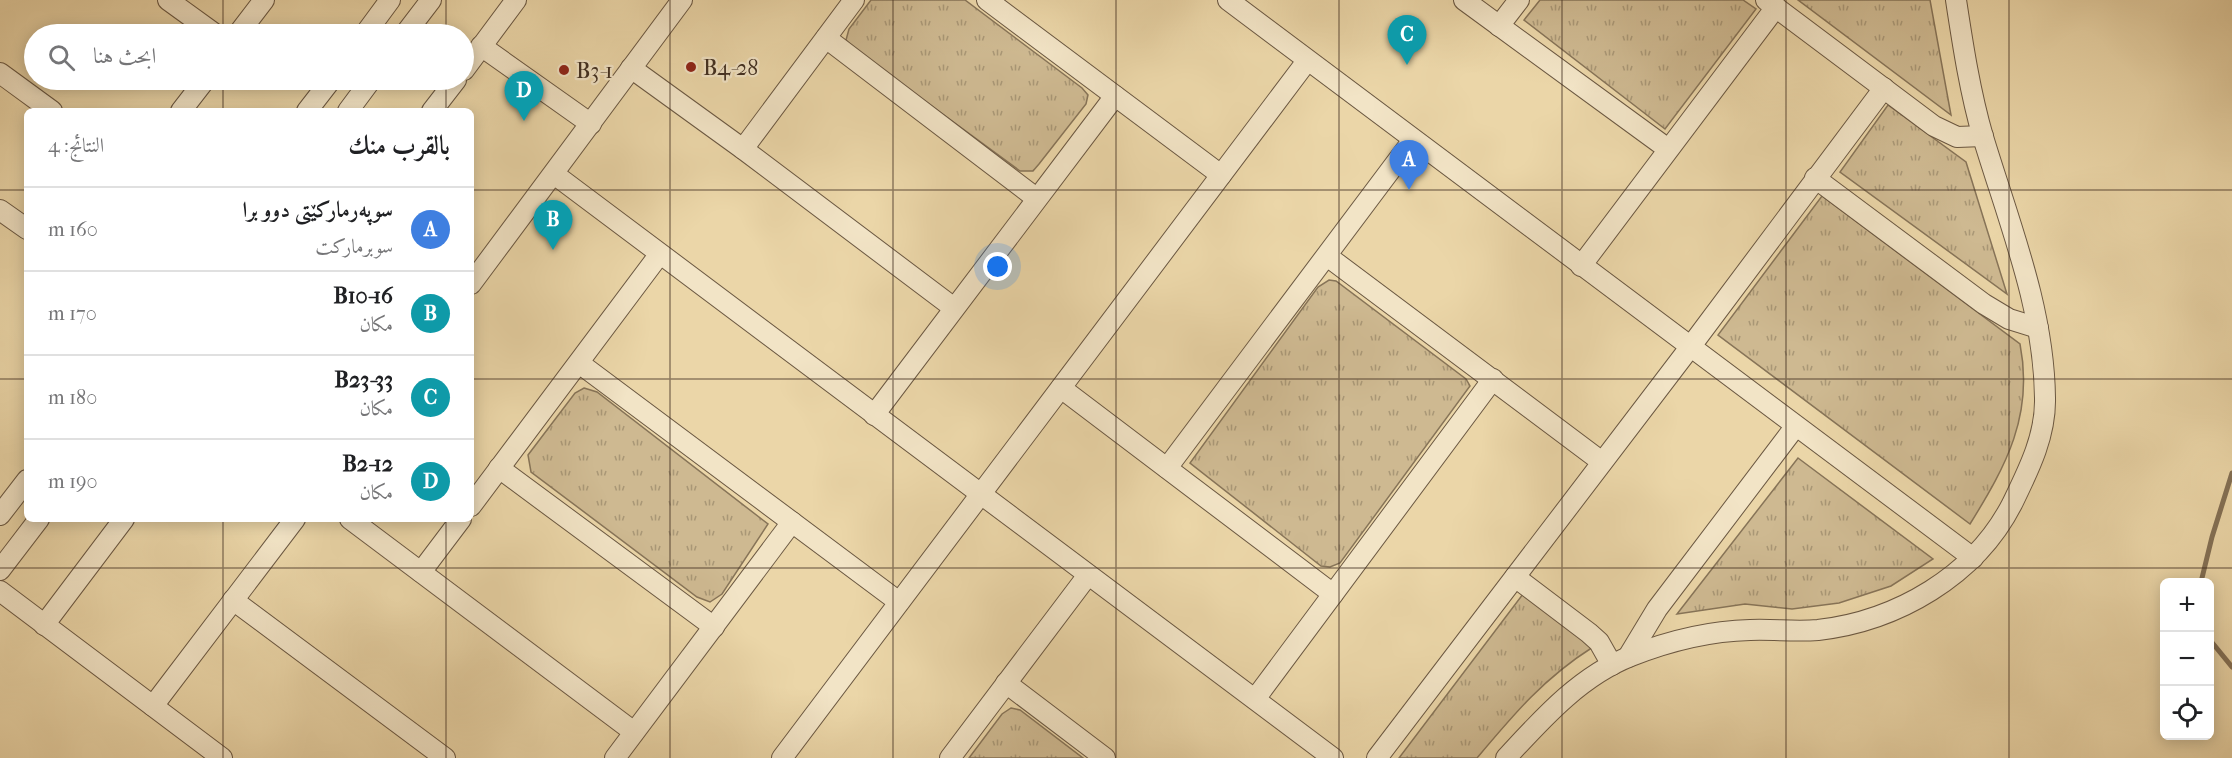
<!DOCTYPE html>
<html lang="ar">
<head>
<meta charset="utf-8">
<style>
	:root { --surface:#fff; --page:#f2f2f2; --text:#202124; --muted:#757577; --line:#e0e0e0; --accent:#b45309 }
	body { margin:0; font-family:"IM FELL French Canon",Amiri,serif; background:var(--page); color:var(--text); direction:rtl }
	.controls { position:absolute; right:18px; bottom:18px; display:grid; overflow:hidden; border-radius:9px; box-shadow:0 3px 15px #0003 }
	.controls button { width:54px; height:54px; display:grid; place-items:center; padding:0; border:0; border-bottom:2px solid var(--line); background:var(--surface); color:var(--text); font:30px sans-serif }
	.you { position:absolute; left:998px; top:267px; width:21px; height:21px; margin:-15px; border:4px solid #fff; border-radius:50%; background:#1a73e8; box-shadow:0 0 0 9px #1a73e833 }
	.badge { display:grid; place-items:center; width:39px; height:39px; border-radius:50%; background:var(--accent); color:#fff; font-size:20px; font-weight:700 }
	.pin { position:absolute; translate:-50% -50px; filter:drop-shadow(0 2px 3px #0008) }
	.pin::after { content:''; position:absolute; top:32px; width:21px; height:18px; background:inherit; clip-path:polygon(0 0,100% 0,50% 100%) }
	.list { margin:0; padding:0; list-style:none }
	h2 { display:flex; justify-content:space-between; align-items:center; height:78px; margin:0; padding:0 24px; font-size:26px }
	h2 small { font-size:20px; font-weight:400; color:var(--muted) }
	.list li { display:grid; grid-template-columns:39px 1fr auto; gap:18px; align-items:center; box-sizing:border-box; height:84px; padding:0 24px; border-top:2px solid var(--line) }
	.list b { display:block; font-size:22px; white-space:nowrap }
	.list p { margin:0; font-size:20px; white-space:nowrap; color:var(--muted) }
	.list em { font-size:20px; font-style:normal; color:var(--muted) }
	.icon { flex:none; width:33px; height:33px; fill:none; stroke:currentColor; stroke-width:2; stroke-linecap:round; stroke-linejoin:round }
	.map { position:relative; flex:none; width:2232px; height:758px; overflow:hidden; direction:ltr }
	.search { position:absolute; background:var(--surface); box-shadow:0 3px 15px #0003; left:24px; top:24px; width:450px; height:66px; display:flex; align-items:center; gap:15px; box-sizing:border-box; padding:0 21px; border-radius:33px; color:var(--muted); font-size:22px }
	.panel { position:absolute; background:var(--surface); box-shadow:0 3px 15px #0003; left:24px; top:108px; width:450px; height:414px; border-radius:9px; direction:rtl }
	.map>svg:first-child { display:block }
	.park { fill:url(#park-tufts); stroke:#877458; stroke-width:1.5 }
	.lines { fill:none; stroke-linecap:round; stroke-linejoin:round }
	.stream { stroke:#847156; stroke-width:5 }
	.minor-casing { stroke:#6b5842; stroke-width:22 }
	.minor { stroke:#f2e4c6; stroke-width:20 }
	.grid { fill:none; stroke:#402e20; stroke-width:1.5; stroke-opacity:0.55 }
	.poi-dot { fill:#8f2418; stroke:#f2e4c6; stroke-width:2 }
	.labels { text-anchor:middle; stroke-width:4.5; stroke-linejoin:round; paint-order:stroke }
	.poi-label { font-size:22px; fill:#402e20; stroke:#f2e4c6; text-anchor:start }
</style>
</head>
<body>
<div class="map">
<svg width="2232" height="758" viewBox="0 0 2232 758">
	<defs>
		<pattern id="park-tufts" width="24" height="20" patternUnits="userSpaceOnUse" patternTransform="scale(1.5)"><rect width="24" height="20" fill="#ceb991"/><path d="M3 7l-1-3M5 7V3M7 7l1-3M15 17l-1-3M17 17v-4M19 17l1-3" fill="none" stroke="#a99776"/></pattern>
	</defs>
	<rect width="100%" height="100%" fill="#ebd6a8"/>
	<filter id="stains"><feTurbulence type="fractalNoise" baseFrequency=".00333" numOctaves="4"/><feColorMatrix values="0 0 0 0 .2 0 0 0 0 .09 0 0 0 0 .02 0 0 0 .5 -.17"/></filter>
	<radialGradient id="worn" r=".72"><stop offset=".6" stop-color="#630" stop-opacity="0"/><stop offset="1" stop-color="#630" stop-opacity=".3"/></radialGradient>
	<g class="park">
		<polygon points="871,0 965,0 1082,88 1088,95 1086,104 1039,164 1033,171 1020,171 854,49 846,40 849,29"/>
		<polygon points="1540,0 1743,0 1756,9 1665,129 1524,20"/>
		<polygon points="1798,0 1930,0 1951,115"/>
		<polygon points="1888,105 1966,162 2007,294 1840,172"/>
		<path d="M1822,196L2020,344C2034,415 2006,466 1970,524L1718,335Z"/>
		<polygon points="1329,280 1336,281 1466,379 1470,386 1340,563 1330,567 1321,566 1190,463 1318,287"/>
		<polygon points="584,388 597,392 768,524 722,594 710,602 697,597 531,472 528,455 575,393"/>
		<polygon points="1798,458 1933,559 1891,586 1839,603 1792,609 1745,604 1677,614"/>
		<path d="M1523,594L1593,647C1544,678 1514,714 1477,758H1399Z"/>
		<polygon points="1011,708 1020,710 1083,758 969,758 1002,714"/>
	</g>
	<g class="lines">
		<g class="stream">
			<polyline points="2201,582 2212,537 2232,473"/>
			<polyline points="2210,640 2232,667"/>
		</g>
		<defs>
			<g id="minor">
				<polyline points="168,0 215,34"/>
				<polyline points="987,0 1221,175"/>
				<polyline points="1228,0 1973,558"/>
				<polyline points="1464,0 1668,149"/>
				<polyline points="1766,0 1934,126 1957,137 1983,136"/>
				<polyline points="1499,26 1519,0"/>
				<polyline points="238,34 264,0"/>
				<polyline points="365,34 390,0"/>
				<polyline points="405,34 431,0"/>
				<polyline points="826,38 1036,198"/>
				<polyline points="481,46 591,124"/>
				<polyline points="631,68 743,149 954,308"/>
				<polyline points="464,70 516,0"/>
				<polyline points="0,73 52,111"/>
				<polyline points="181,111 205,80"/>
				<polyline points="307,111 331,80"/>
				<polyline points="348,111 371,80"/>
				<polyline points="432,111 456,80"/>
				<polyline points="743,149 854,0"/>
				<polyline points="554,174 1333,758"/>
				<polyline points="1815,178 1984,304 2009,319 2038,328"/>
				<polyline points="0,210 27,229"/>
				<polyline points="1327,256 1602,462"/>
				<polyline points="1581,266 1776,7"/>
				<polyline points="471,284 682,0"/>
				<polyline points="579,363 899,602"/>
				<polyline points="1061,388 1333,594"/>
				<polyline points="874,415 1115,96"/>
				<polyline points="499,468 714,627"/>
				<polyline points="1167,468 1413,140"/>
				<polyline points="471,506 659,255"/>
				<polyline points="0,515 27,480"/>
				<polyline points="350,519 634,732"/>
				<polyline points="0,570 39,519"/>
				<polyline points="421,572 461,519"/>
				<polyline points="1515,577 1589,633 1599,642 1612,665"/>
				<polyline points="0,591 222,758"/>
				<polyline points="233,600 445,758"/>
				<polyline points="44,625 124,519"/>
				<polyline points="1628,657 1657,609 1795,427"/>
				<polyline points="1006,683 1105,758"/>
				<polyline points="1255,699 1493,379"/>
				<polyline points="153,706 295,519"/>
				<polyline points="615,758 792,522"/>
				<polyline points="782,758 1307,61"/>
				<polyline points="950,758 1088,575"/>
				<polyline points="1377,758 1691,346 1884,88"/>
				<path d="M1506,758C1542,719 1580,676 1631,656C1669,641 1709,631 1750,630C1773,629 1795,632 1818,630C1897,621 1975,576 2012,504C2028,471 2046,436 2045,398C2044,308 2009,223 1983,137C1970,92 1963,46 1956,0"/>
			</g>
		</defs>
		<use href="#minor" class="minor-casing"/>
		<use href="#minor" class="minor"/>
	</g>
	<path class="grid" d="M223,0V34M446,0V34M670,0V758M893,0V758M1116,0V758M1339,0V758M1562,0V758M1786,0V758M2009,0V758M223,80V111M446,80V111M0,190H27M471,190H2232M0,379H27M471,379H2232M223,519V758M446,519V758M0,568H2232"/>
	<g class="poi-dot">
		<circle cx="691" cy="67" r="6"/>
		<circle cx="564" cy="70" r="6"/>
	</g>
	<g class="labels">
		<g class="poi-label">
			<text x="703" y="75">B4-28</text>
			<text x="576" y="78">B3-1</text>
		</g>
	</g>
	<rect width="100%" height="100%" filter="url(#stains)"/>
	<rect width="100%" height="100%" fill="url(#worn)"/>
</svg>
<div class="controls">
<button>+</button>
<button>−</button>
<button><svg class="icon" aria-label="locate" viewBox="0 0 24 24"><circle cx="12" cy="12" r="6"/><path d="M12 2v4M12 18v4M2 12h4M18 12h4"/></svg></button>
</div>
<div class="you"></div>
<div class="pin badge" style="left:1409px;top:190px;background:#3f7fe0">A</div>
<div class="pin badge" style="left:553px;top:250px;background:#0f9aa8">B</div>
<div class="pin badge" style="left:1407px;top:65px;background:#0f9aa8">C</div>
<div class="pin badge" style="left:524px;top:121px;background:#0f9aa8">D</div>
<div class="search"><svg class="icon" aria-label="search" viewBox="0 0 24 24"><circle cx="10" cy="10" r="6"/><path d="M15 15l6 6"/></svg>ابحث هنا</div>
<section class="panel">
<h2>بالقرب منك<small>النتائج: 4</small></h2>
<ul class="list">
<li><span class="badge" style="background:#3f7fe0">A</span><div><b>سوپەرمارکێتی دوو برا</b><p>سوبرماركت</p></div><em>160 m</em></li>
<li><span class="badge" style="background:#0f9aa8">B</span><div><b>B10-16</b><p>مكان</p></div><em>170 m</em></li>
<li><span class="badge" style="background:#0f9aa8">C</span><div><b>B23-33</b><p>مكان</p></div><em>180 m</em></li>
<li><span class="badge" style="background:#0f9aa8">D</span><div><b>B2-12</b><p>مكان</p></div><em>190 m</em></li>
</ul>
</section>
</div>
</body>
</html>
